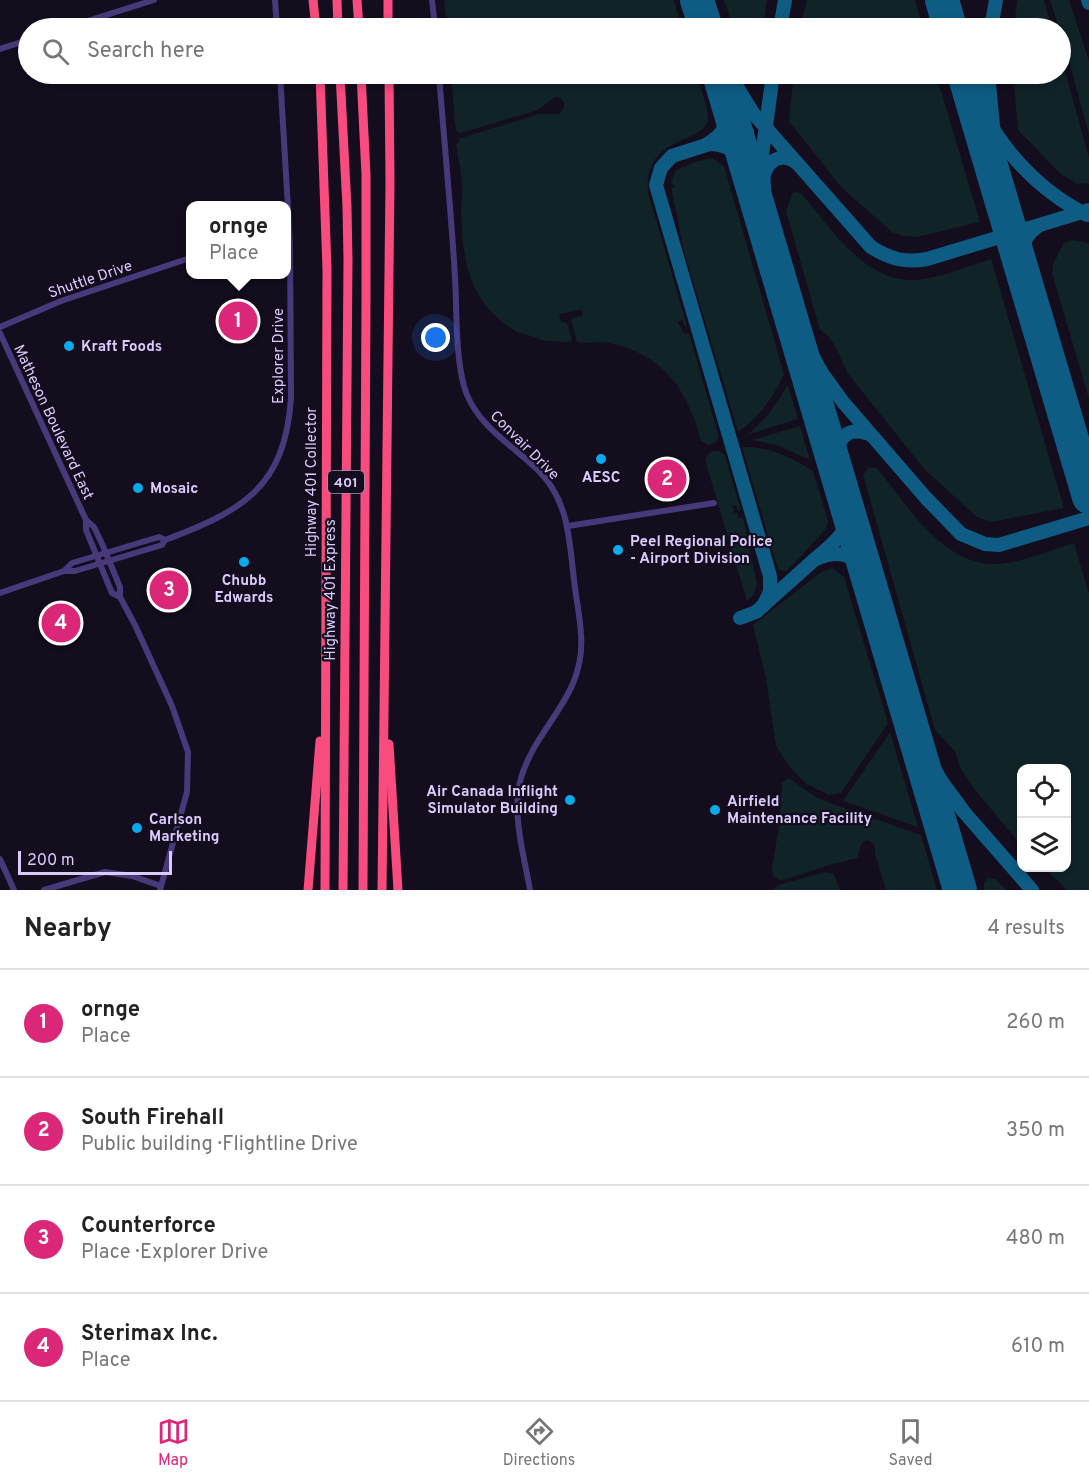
<!DOCTYPE html>
<html lang="en">
<head>
<meta charset="utf-8">
<style>
	:root { --surface:#fff; --page:#f2f2f2; --text:#222; --muted:#767676; --line:#e0e0e0; --accent:#db2777 }
	body { margin:0; font-family:Overpass,sans-serif; background:var(--page); color:var(--text) }
	.controls { position:absolute; right:18px; bottom:18px; display:grid; overflow:hidden; border-radius:12px; box-shadow:0 3px 9px #0003 }
	.controls button { width:54px; height:54px; display:grid; place-items:center; padding:0; border:0; border-bottom:2px solid var(--line); background:var(--surface); color:var(--text); font:30px sans-serif }
	.scale { position:absolute; left:18px; bottom:15px; width:154px; box-sizing:border-box; padding-left:6px; border:3px solid #dacbfd; border-top:0; font-size:16px; line-height:21px; white-space:nowrap; color:#dacbfd; -webkit-text-stroke:4px #130d1d; paint-order:stroke }
	.you { position:absolute; left:436px; top:338px; width:21px; height:21px; margin:-15px; border:4px solid #fff; border-radius:50%; background:#1a73e8; box-shadow:0 0 0 9px #1a73e833 }
	.badge { display:grid; place-items:center; width:39px; height:39px; border-radius:50%; background:var(--accent); color:#fff; font-size:20px; font-weight:700 }
	.pin { position:absolute; translate:-50% -50%; border:3px solid #fff; box-shadow:0 2px 6px #0006 }
	.popup { position:absolute; left:186px; top:201px; width:105px; height:78px; box-sizing:border-box; display:grid; place-content:center; border-radius:12px; background:var(--surface); filter:drop-shadow(0 2px 4px #0005); font-size:20px; white-space:nowrap; color:var(--muted) }
	.popup b { font-size:22px; color:var(--text) }
	.popup::after { content:''; position:absolute; left:50%; top:100%; margin-left:-12px; border:12px solid transparent; border-top-color:var(--surface) }
	.list { margin:0; padding:0; list-style:none }
	h2 { display:flex; justify-content:space-between; align-items:center; height:78px; margin:0; padding:0 24px; font-size:26px }
	h2 small { font-size:20px; font-weight:400; color:var(--muted) }
	.list li { display:grid; grid-template-columns:39px 1fr auto; gap:18px; align-items:center; box-sizing:border-box; height:108px; padding:0 24px; border-top:2px solid var(--line) }
	.list b { display:block; font-size:22px; white-space:nowrap }
	.list p { margin:0; font-size:20px; white-space:nowrap; color:var(--muted) }
	.list em { font-size:20px; font-style:normal; color:var(--muted) }
	.icon { flex:none; width:33px; height:33px; fill:none; stroke:currentColor; stroke-width:2; stroke-linecap:round; stroke-linejoin:round }
	.map { position:relative; flex:none; width:1089px; height:890px; overflow:hidden }
	.search { position:absolute; background:var(--surface); box-shadow:0 3px 9px #0003; left:18px; right:18px; top:18px; height:66px; display:flex; align-items:center; gap:15px; box-sizing:border-box; padding:0 21px; border-radius:33px; color:var(--muted); font-size:22px }
	.sheet { height:510px; background:var(--surface) }
	nav { display:flex; justify-content:space-around; align-items:center; box-sizing:border-box; height:84px; border-top:2px solid var(--line); background:var(--surface); font-size:16px; color:var(--muted) }
	nav a { display:grid; justify-items:center; gap:3px }
	nav .on { color:var(--accent) }
	.map>svg:first-child { display:block }
	.green { fill:#102327 }
	.lines { fill:none; stroke-linecap:round; stroke-linejoin:round }
	.taxiway { stroke:#0e5c84; stroke-width:14 }
	.runway { stroke:#0e5c84; stroke-width:34 }
	.minor { stroke:#48397a; stroke-width:6 }
	.highway { stroke:#f84b7e; stroke-width:9 }
	.poi-dot { fill:#0aaaea; stroke:#130d1d; stroke-width:2 }
	.labels { text-anchor:middle; stroke-width:4.5; stroke-linejoin:round; paint-order:stroke }
	.shield { fill:#130d1d; stroke:#9e92ba; stroke-width:1.5 }
	.shield-label { font-size:14px; font-weight:bold; fill:#dacbfd }
	.street-label { font-size:15px; fill:#dacbfd; stroke:#130d1d }
	.poi-label { font-size:15px; font-weight:bold; fill:#dacbfd; stroke:#130d1d; text-anchor:start }
</style>
</head>
<body>
<div class="map">
<svg width="1089" height="890" viewBox="0 0 1089 890">
	<rect width="100%" height="100%" fill="#130d1d"/>
	<g class="green">
		<polygon points="444,0 674,0 682,28 447,28"/>
		<polygon points="724,0 767,0 763,28 734,28"/>
		<polygon points="807,0 915,0 923,28 800,28"/>
		<polygon points="1017,0 1044,0 1052,28 1014,28"/>
		<polygon points="1050,0 1069,0 1089,61 1089,135 1060,28 1059,28"/>
		<polygon points="1061,57 1089,157 1089,183 1077,184 1061,174 1018,130 1013,74 1060,74"/>
		<path d="M451,74H696C699,85 709,108 708,119C704,146 644,133 648,192L687,326L685,327L682,320L678,322L684,334L689,333L719,437L715,443L709,445L701,441C688,390 663,354 609,343C598,341 587,344 577,342L571,319L583,315L582,310L559,314L561,322L567,323L572,340L571,342L545,341L522,333L520,334C470,305 462,264 461,209C461,201 463,194 462,186C461,172 459,159 456,145L461,138L539,114H559L564,108V102L559,97H555L538,110L461,133L456,130L455,122Z"/>
		<polygon points="794,74 936,74 980,222 917,237 903,236 892,232 841,187 789,121"/>
		<path d="M712,158L724,166L784,374C773,398 760,417 738,432L684,251L671,187L673,188L675,187L671,182L676,170L698,161Z"/>
		<path d="M793,192L801,193C833,230 867,288 924,279C947,275 969,266 991,259L1064,508L991,522L977,517L925,470L849,375C840,359 835,338 820,330L786,211Z"/>
		<polygon points="1072,240 1089,243 1089,399 1052,273 1053,264 1064,243"/>
		<polygon points="788,385 798,419 749,434 768,415"/>
		<polygon points="800,426 810,460 777,445 752,440"/>
		<path d="M742,447C769,446 792,458 813,471L828,521L826,529L787,571L779,570L776,563Z"/>
		<polygon points="714,451 719,451 725,455 741,510 738,511 736,505 733,505 734,513 737,513 739,518 743,517 757,584 754,594 747,601 705,460 709,453"/>
		<path d="M869,467L877,468C906,504 940,560 989,564C1014,566 1050,550 1074,543L1089,594V890H1067L1044,868H1066V768H1022L1021,845L972,786L960,767L955,751L935,730L863,475Z"/>
		<polygon points="832,568 844,577 888,723 841,793 829,795 807,784 792,770 776,746 766,678 753,625 821,572"/>
		<polygon points="890,732 918,827 843,801"/>
		<path d="M789,778L814,796L827,802L921,835L937,890H886L875,854V845C861,833 860,848 858,858L829,865L787,879L781,880L774,877L772,868L779,826L782,782Z"/>
		<polygon points="825,872 834,874 840,890 773,890 778,885"/>
		<polygon points="988,878 996,879 1006,890 984,890 984,883"/>
	</g>
	<g class="lines">
		<g class="taxiway">
			<polyline points="1088,0 1089,3"/>
			<polyline points="698,3 709,28"/>
			<polyline points="780,28 785,0"/>
			<polyline points="991,28 996,0"/>
			<path d="M718,74C727,102 739,126 707,144C749,143 750,182 759,213"/>
			<path d="M729,74L753,113L871,247C890,259 905,263 927,259L1089,210"/>
			<path d="M966,74C988,134 1029,186 1087,215"/>
			<polyline points="988,74 996,157 1011,233"/>
			<polyline points="747,132 672,156 661,168 656,185 770,576 770,592 763,606"/>
			<path d="M763,178C767,161 781,151 797,163"/>
			<polyline points="767,233 762,155 773,74"/>
			<path d="M1020,263C1021,248 1024,236 1037,227"/>
			<polyline points="793,320 822,373 843,402 926,498 961,534 985,544 999,545 1089,518"/>
			<path d="M833,460C839,482 855,512 842,533C835,543 823,552 814,560C864,536 871,589 881,623"/>
			<path d="M834,460C838,438 847,425 871,435"/>
			<polyline points="740,618 756,612 814,560"/>
			<polyline points="914,734 942,782 964,812 1032,890"/>
		</g>
		<g class="runway">
			<polyline points="697,0 706,28"/>
			<polyline points="942,0 950,28"/>
			<polyline points="719,74 960,890"/>
			<polyline points="964,74 1089,497"/>
		</g>
		<g class="minor">
			<polyline points="275,0 277,28"/>
			<polyline points="432,0 435,28"/>
			<polyline points="65,28 154,0"/>
			<polyline points="0,49 28,40"/>
			<path d="M439,74C444,141 451,209 455,277C457,311 455,365 467,395C481,428 513,446 538,470C569,501 569,539 574,580C576,598 580,616 581,634C586,697 537,724 521,778C511,813 524,855 530,890"/>
			<polyline points="0,327 61,301 190,258"/>
			<polyline points="0,333 86,520 86,530 112,593 120,597"/>
			<polyline points="86,520 94,527 103,546 120,587 120,597 135,625 172,706 188,752 187,792 160,890"/>
			<polyline points="568,526 714,503"/>
			<polyline points="64,571 72,563 159,537 165,540"/>
			<path d="M0,593L64,571H75L162,545L165,540C242,511 285,488 291,398L290,242L280,74"/>
			<polyline points="0,859 14,890"/>
			<polyline points="44,890 105,872 132,876 161,886"/>
		</g>
		<g class="highway">
			<polyline points="313,0 316,28"/>
			<polyline points="337,0 338,28"/>
			<polyline points="357,0 359,28"/>
			<polyline points="388,0 388,28"/>
			<polyline points="320,74 327,269 325,890"/>
			<polyline points="340,74 347,207 348,260 343,890"/>
			<polyline points="361,74 366,175 366,301 363,890"/>
			<polyline points="389,744 398,890"/>
			<polyline points="308,890 320,741"/>
			<polyline points="382,890 390,182 389,74"/>
		</g>
	</g>
	<g class="poi-dot">
		<circle cx="69" cy="346" r="6"/>
		<circle cx="601" cy="459" r="6"/>
		<circle cx="138" cy="488" r="6"/>
		<circle cx="618" cy="550" r="6"/>
		<circle cx="244" cy="562" r="6"/>
		<circle cx="570" cy="800" r="6"/>
		<circle cx="715" cy="810" r="6"/>
		<circle cx="137" cy="828" r="6"/>
	</g>
	<g class="labels">
		<rect class="shield" x="328" y="471" width="36" height="22" rx="4.5"/>
		<g class="shield-label">
			<text x="346" y="487">401</text>
		</g>
		<g class="street-label">
			<text transform="translate(90 279) rotate(-19)" y="5">Shuttle Drive</text>
			<text transform="translate(278 356) rotate(-90)" y="5">Explorer Drive</text>
			<text transform="translate(54 422) rotate(65)" y="5">Matheson Boulevard East</text>
			<text transform="translate(525 445) rotate(45)" y="5">Convair Drive</text>
			<text transform="translate(311 482) rotate(-90)" y="5">Highway 401 Collector</text>
			<text transform="translate(330 590) rotate(-90)" y="5">Highway 401 Express</text>
		</g>
		<g class="poi-label">
			<text x="81" y="351">Kraft Foods</text>
			<text x="601" y="482" text-anchor="middle">AESC</text>
			<text x="150" y="493">Mosaic</text>
			<text x="630" y="546">Peel Regional Police<tspan x="630" dy="17">- Airport Division</tspan></text>
			<text x="244" y="585" text-anchor="middle">Chubb<tspan x="244" dy="17">Edwards</tspan></text>
			<text x="558" y="796" text-anchor="end">Air Canada Inflight<tspan x="558" dy="17">Simulator Building</tspan></text>
			<text x="727" y="806">Airfield<tspan x="727" dy="17">Maintenance Facility</tspan></text>
			<text x="149" y="824">Carlson<tspan x="149" dy="17">Marketing</tspan></text>
		</g>
	</g>
</svg>
<div class="controls">
<button><svg class="icon" aria-label="locate" viewBox="0 0 24 24"><circle cx="12" cy="12" r="6"/><path d="M12 2v4M12 18v4M2 12h4M18 12h4"/></svg></button>
<button><svg class="icon" aria-label="layers" viewBox="0 0 24 24"><path d="M12 4l9 5-9 5-9-5zM3 14l9 5 9-5"/></svg></button>
</div>
<div class="scale">200 m</div>
<div class="you"></div>
<div class="pin badge" style="left:238px;top:321px">1</div>
<div class="popup"><b>ornge</b>Place</div>
<div class="pin badge" style="left:667px;top:479px">2</div>
<div class="pin badge" style="left:169px;top:590px">3</div>
<div class="pin badge" style="left:61px;top:623px">4</div>
<div class="search"><svg class="icon" aria-label="search" viewBox="0 0 24 24"><circle cx="10" cy="10" r="6"/><path d="M15 15l6 6"/></svg>Search here</div>
</div>
<section class="sheet">
<h2>Nearby<small>4 results</small></h2>
<ul class="list">
<li><span class="badge">1</span><div><b>ornge</b><p>Place</p></div><em>260 m</em></li>
<li><span class="badge">2</span><div><b>South Firehall</b><p>Public building · Flightline Drive</p></div><em>350 m</em></li>
<li><span class="badge">3</span><div><b>Counterforce</b><p>Place · Explorer Drive</p></div><em>480 m</em></li>
<li><span class="badge">4</span><div><b>Sterimax Inc.</b><p>Place</p></div><em>610 m</em></li>
</ul>
</section>
<nav>
<a class="on"><svg class="icon" aria-label="map" viewBox="0 0 24 24"><path d="M3 6l6-2 6 2 6-2v14l-6 2-6-2-6 2zM9 4v14M15 6v14"/></svg>Map</a>
<a><svg class="icon" aria-label="directions" viewBox="0 0 24 24"><path d="M12 3l9 9-9 9-9-9zM9 14v-3h6M13 9l2 2-2 2"/></svg>Directions</a>
<a><svg class="icon" aria-label="saved" viewBox="0 0 24 24"><path d="M7 4h10v16l-5-4-5 4z"/></svg>Saved</a>
</nav>
</body>
</html>
